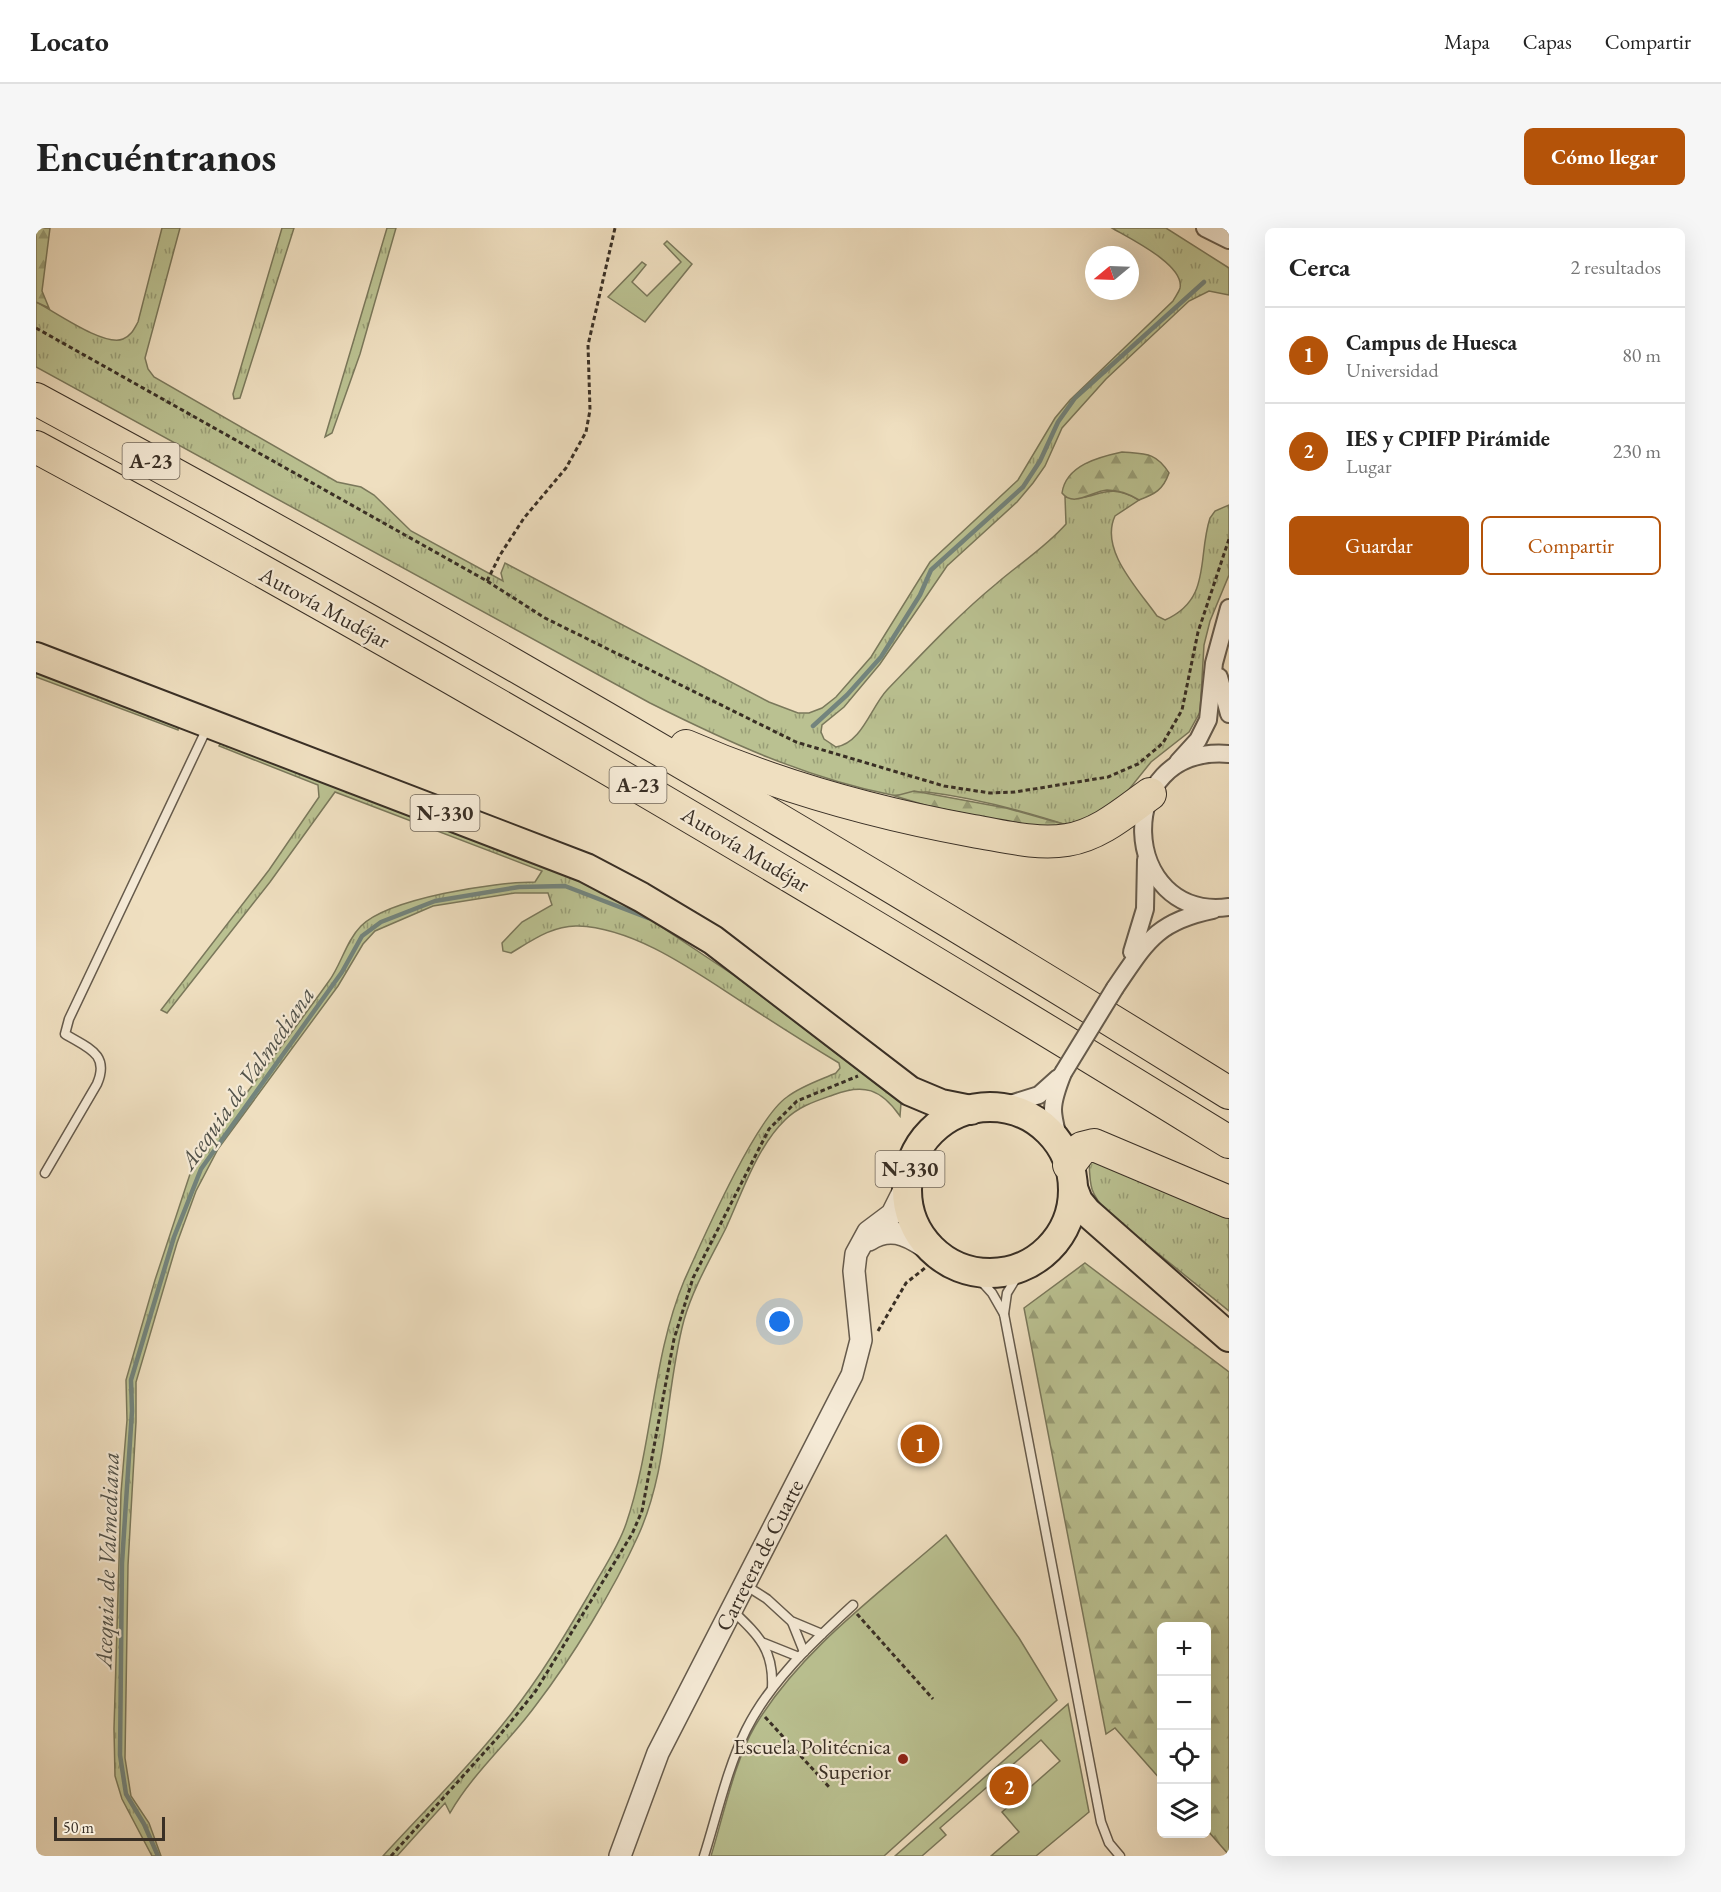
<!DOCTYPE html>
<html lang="es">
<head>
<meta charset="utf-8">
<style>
	:root { --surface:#fff; --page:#f6f6f6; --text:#222; --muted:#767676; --line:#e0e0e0; --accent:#b45309 }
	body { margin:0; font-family:"EB Garamond",serif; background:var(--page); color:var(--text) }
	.controls { position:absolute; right:18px; bottom:18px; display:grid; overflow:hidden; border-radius:9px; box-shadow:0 6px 24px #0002 }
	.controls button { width:54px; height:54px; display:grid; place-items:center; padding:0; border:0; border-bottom:2px solid var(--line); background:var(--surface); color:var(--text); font:30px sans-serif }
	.compass { position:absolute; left:1049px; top:18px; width:54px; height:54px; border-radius:50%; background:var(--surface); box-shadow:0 6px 24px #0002; rotate:251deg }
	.scale { position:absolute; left:18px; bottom:15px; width:111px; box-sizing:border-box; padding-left:6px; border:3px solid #392f25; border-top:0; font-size:16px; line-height:21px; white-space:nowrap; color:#392f25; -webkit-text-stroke:4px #f5ead6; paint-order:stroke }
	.you { position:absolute; left:744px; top:1094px; width:21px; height:21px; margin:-15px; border:4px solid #fff; border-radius:50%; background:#1a73e8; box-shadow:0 0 0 9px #1a73e833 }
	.badge { display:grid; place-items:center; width:39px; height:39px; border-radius:50%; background:var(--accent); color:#fff; font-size:20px; font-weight:700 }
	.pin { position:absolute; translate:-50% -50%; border:3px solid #fff; box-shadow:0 2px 6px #0006 }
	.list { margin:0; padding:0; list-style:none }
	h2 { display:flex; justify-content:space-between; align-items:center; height:78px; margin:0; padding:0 24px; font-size:26px }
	h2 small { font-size:20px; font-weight:400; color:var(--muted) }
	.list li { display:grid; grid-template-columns:39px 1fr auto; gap:18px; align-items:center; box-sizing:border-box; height:96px; padding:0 24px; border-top:2px solid var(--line) }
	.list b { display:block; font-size:22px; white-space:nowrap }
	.list p { margin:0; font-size:20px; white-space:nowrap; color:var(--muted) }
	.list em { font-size:20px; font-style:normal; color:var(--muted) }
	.actions { display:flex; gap:12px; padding:18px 24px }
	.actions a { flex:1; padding:14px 0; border:2px solid var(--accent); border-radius:9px; text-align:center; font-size:21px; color:var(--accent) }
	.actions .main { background:var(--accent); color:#fff }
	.icon { flex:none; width:33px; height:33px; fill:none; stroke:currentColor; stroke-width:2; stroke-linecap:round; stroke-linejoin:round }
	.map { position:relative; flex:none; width:1193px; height:1628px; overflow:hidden; border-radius:9px }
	header { display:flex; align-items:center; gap:36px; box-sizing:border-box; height:84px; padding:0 30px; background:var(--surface); border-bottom:2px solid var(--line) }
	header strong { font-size:28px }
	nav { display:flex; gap:33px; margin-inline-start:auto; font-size:21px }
	.intro { display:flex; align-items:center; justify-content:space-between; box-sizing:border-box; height:144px; padding:0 36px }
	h1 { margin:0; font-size:42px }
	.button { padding:15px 27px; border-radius:9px; background:var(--accent); color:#fff; font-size:21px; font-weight:700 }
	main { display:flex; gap:36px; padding:0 36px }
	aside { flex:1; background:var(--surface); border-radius:9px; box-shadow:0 6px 24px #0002 }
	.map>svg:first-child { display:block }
	.grass { fill:url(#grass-tufts); stroke:#7a785b; stroke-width:1.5 }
	.forest { fill:url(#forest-firs); stroke:#7a785b; stroke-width:1.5 }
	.garden { fill:#bac191; stroke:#7a785b; stroke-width:1.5 }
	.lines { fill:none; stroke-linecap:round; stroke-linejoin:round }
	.stream { stroke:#73847d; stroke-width:4.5 }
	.service-casing { stroke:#665b4c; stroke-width:11 }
	.minor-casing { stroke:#665b4c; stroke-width:20 }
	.tertiary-casing { stroke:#665b4c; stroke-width:24 }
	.trunk-casing { stroke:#392f25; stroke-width:32 }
	.motorway-casing { stroke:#392f25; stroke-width:34 }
	.path { stroke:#392f25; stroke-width:3; stroke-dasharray:4.5 3; stroke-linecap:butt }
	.service { stroke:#f5ead6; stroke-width:8 }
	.minor { stroke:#f5ead6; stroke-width:16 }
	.tertiary { stroke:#f5ead6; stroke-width:21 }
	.trunk { stroke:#efdfc0; stroke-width:28 }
	.motorway { stroke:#efdfc0; stroke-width:32 }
	.minor-bridge-casing { stroke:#665b4c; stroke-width:20; stroke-linecap:butt }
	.minor-bridge { stroke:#f5ead6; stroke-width:16 }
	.poi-dot { fill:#8f2418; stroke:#f5ead6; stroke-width:2 }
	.labels { text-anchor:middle; stroke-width:4.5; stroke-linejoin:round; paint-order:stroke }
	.shield { fill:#f5ead6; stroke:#71675a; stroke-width:1.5 }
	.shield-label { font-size:21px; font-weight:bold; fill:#392f25 }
	.street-label { font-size:22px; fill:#392f25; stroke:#f5ead6 }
	.poi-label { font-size:22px; fill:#392f25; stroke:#f5ead6; text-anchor:end }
	.water-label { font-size:24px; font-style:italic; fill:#51524a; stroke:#f5ead6 }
</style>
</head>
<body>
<header>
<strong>Locato</strong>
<nav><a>Mapa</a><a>Capas</a><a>Compartir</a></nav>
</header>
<div class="intro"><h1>Encuéntranos</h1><a class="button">Cómo llegar</a></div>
<main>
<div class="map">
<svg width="1193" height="1628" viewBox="0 0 1193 1628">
	<defs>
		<pattern id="grass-tufts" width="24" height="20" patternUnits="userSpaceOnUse" patternTransform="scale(1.5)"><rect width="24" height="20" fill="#bac191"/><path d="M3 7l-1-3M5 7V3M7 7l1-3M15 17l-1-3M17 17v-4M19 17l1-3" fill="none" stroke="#989d76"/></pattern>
		<pattern id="forest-firs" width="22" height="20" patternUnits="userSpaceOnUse" patternTransform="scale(1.5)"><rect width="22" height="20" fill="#bac191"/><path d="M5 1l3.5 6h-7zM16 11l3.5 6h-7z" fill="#989d76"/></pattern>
	</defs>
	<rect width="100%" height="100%" fill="#efdfc0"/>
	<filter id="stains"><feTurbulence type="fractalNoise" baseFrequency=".00333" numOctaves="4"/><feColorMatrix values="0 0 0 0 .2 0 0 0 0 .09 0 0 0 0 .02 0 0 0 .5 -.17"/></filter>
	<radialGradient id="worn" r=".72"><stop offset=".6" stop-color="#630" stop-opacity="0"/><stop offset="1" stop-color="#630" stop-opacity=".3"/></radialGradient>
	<g class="grass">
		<path d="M126,0H144L109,130L112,141L118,149L301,254L325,259L338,267L375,303L467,353L465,345L469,335L733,474L762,485H773L786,480L800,469L835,429L894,334L982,252L1019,190L1034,172L1137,73C1139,69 1143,64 1144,60C1149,37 1093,10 1076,0H1130L1193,40V67L1173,63L1153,73L1070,151L1026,200L1009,238L997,255L981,274L911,338L844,436L808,479L786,497L785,504L788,511L800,519C826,515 835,479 851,462C886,426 921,388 960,356C983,336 1010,319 1030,296L1029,269C1060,275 1068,251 1103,272L1079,288C1063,322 1103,362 1121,388L1129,392C1176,371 1161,330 1174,290L1179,283L1193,277V347L1174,393L1168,417L1164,484L1153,504L1115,534L1082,575L1037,599C991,584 940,570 891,564C879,563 867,569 856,567C770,550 692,514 614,475L0,139V74C18,83 68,119 87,111C95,108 98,101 102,94Z"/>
		<polygon points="246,0 258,0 204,170 198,171 197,166"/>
		<polygon points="351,0 360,0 324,126 296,205 289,209"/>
		<polygon points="0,439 143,494 142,502 0,449"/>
		<path d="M187,512L516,639L597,680L699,748L865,875L864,888C845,861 828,855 797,867C780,873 763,878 749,892C721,919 706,965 690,1000C675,1030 657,1060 648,1092C629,1163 633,1240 602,1308C578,1361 536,1430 500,1477C473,1514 437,1545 414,1585L409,1575L361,1628H347C390,1581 436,1536 475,1486C504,1449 528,1409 552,1368C565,1344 581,1322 590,1296C617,1217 616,1130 648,1053C666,1013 719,891 751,869C765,858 784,852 800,845L804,840L803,835C773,817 743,798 714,779C665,748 602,700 542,698C517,697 495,713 475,725L467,723L466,715L486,694L516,677L512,665H479L397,678L339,703L327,716L302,758L182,921L160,963L141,1015L100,1154V1194L92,1337L89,1530L95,1568L113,1595L125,1628H116L86,1571L79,1548L78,1501L85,1265L91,1192L90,1152L119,1052L155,943L171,918C212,863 253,809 293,753C305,737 310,713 325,698C353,670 459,654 499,654L506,643L299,564L234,654L131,785L125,782L233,642L283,569L282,557L183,518Z"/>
		<path d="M1053,931L1193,990V1083L1072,985C1053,964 1054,958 1053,931Z"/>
	</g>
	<g class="forest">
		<polygon points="0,0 14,0 6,63 13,80 0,74"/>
		<path d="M1086,224C1109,226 1120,224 1133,245C1127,262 1119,266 1103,272C1092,265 1083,262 1071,262C1056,263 1038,280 1026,265C1030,237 1063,229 1086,224Z"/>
		<polygon points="878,563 970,580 1034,598 1001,600 892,578 859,568"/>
		<polygon points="1049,1035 1193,1144 1193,1627 1171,1602 1170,1398 1126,1398 1125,1552 1079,1500 1070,1506 988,1080"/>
	</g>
	<g class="garden">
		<polygon points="631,13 656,36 609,94 572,69 606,34 610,37 596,54 611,68 645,34 628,16"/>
		<path d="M910,1307L983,1410L1021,1472L848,1628H675C687,1589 699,1532 719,1498C765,1421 844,1365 910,1307Z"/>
		<polygon points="1032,1476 1053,1584 1000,1628 955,1628 983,1604 966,1584 1024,1533 1005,1512 904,1600 910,1607 886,1628 859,1628"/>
	</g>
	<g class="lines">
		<g class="stream">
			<polyline points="777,498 811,467 845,429 884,367 895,342 987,259 1004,233 1022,194 1039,170 1168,54"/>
			<polyline points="122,1628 108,1596 90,1566 84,1527 86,1335 96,1183 95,1152 138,1009 165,941 306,744 326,708 345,694 399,673 483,659 529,658 612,690"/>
		</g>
		<defs>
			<g id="service">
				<path d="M9,945L61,856C74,826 52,820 29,806L33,791L172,498"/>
				<polyline points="936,1043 956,1065 968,1086 1065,1594 1073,1615 1084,1628"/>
				<polyline points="968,1086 971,1065 987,1039"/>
				<polyline points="709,1357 731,1371 755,1393 786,1406"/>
				<path d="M697,1383C723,1408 738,1422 736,1460"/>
				<polyline points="756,1394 768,1424"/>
				<polyline points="728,1415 763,1429"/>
				<path d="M668,1628C681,1587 691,1541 710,1502C735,1452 777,1414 817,1377"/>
			</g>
			<g id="minor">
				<polyline points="1169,0 1193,12"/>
				<polyline points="1183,449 1193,486"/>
				<path d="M1193,526C1074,516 1083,694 1193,679"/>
				<polyline points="1142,534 1162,512 1172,492 1178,435 1193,380"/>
				<polyline points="1096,724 1109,681 1110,632"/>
				<path d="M1079,760C1110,715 1119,694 1177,682"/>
				<polyline points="961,880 1003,867 1022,850"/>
				<path d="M1025,919C1015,884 1013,880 1027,845"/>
			</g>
			<g id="tertiary">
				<path d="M833,1012C862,993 885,1017 910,1033"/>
				<polyline points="584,1628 622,1525 816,1147 825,1112 818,1043 820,1026 832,1004 856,986 872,954"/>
			</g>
			<g id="trunk">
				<polyline points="0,429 550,640 605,669 677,712 874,863 905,876 935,882"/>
				<circle cx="954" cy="962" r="83"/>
				<polyline points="1037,960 1042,973 1051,984 1193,1109"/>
			</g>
			<g id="motorway">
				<path d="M0,171C405,389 802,622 1193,865"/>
				<path d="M0,219C405,437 801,673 1193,914"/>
				<path d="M650,518C742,558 838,585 937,603C968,608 1000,617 1031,612C1063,607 1089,584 1114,566"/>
				<polyline points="1033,937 1046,920 1058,917 1193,974"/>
			</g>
		</defs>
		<use href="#service" class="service-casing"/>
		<use href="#minor" class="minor-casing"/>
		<use href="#tertiary" class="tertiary-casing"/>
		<use href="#trunk" class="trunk-casing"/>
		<use href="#motorway" class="motorway-casing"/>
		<g class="path">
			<polyline points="0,100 451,353 509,390 760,514 908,558 954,565 979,564 1072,549 1102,536 1127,515 1146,482 1162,404 1193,311"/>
			<polyline points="451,353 464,327 488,290 530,240 550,204 554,182 552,117 579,0"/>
			<polyline points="842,1103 870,1055 889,1040"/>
			<polyline points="821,1386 897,1471"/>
			<polyline points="729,1489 794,1560"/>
			<polyline points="355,1628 463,1508 499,1464 596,1306 606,1283 638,1111 657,1050 733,901 761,873 822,848"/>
		</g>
		<use href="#service" class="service"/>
		<use href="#minor" class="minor"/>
		<use href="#tertiary" class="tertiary"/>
		<use href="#trunk" class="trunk"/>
		<use href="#motorway" class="motorway"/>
		<defs>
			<polyline id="minor-bridge" points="1027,845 1079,760"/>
		</defs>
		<use href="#minor-bridge" class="minor-bridge-casing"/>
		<use href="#minor-bridge" class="minor-bridge"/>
	</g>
	<circle class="poi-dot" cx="867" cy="1531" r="6"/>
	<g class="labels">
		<g class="shield">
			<rect x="86.5" y="215" width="57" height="36" rx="4.5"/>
			<rect x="573.5" y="539" width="57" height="36" rx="4.5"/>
			<rect x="374.5" y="567" width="69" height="36" rx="4.5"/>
			<rect x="839.5" y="923" width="69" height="36" rx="4.5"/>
		</g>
		<g class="shield-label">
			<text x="115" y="240">A-23</text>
			<text x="602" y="564">A-23</text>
			<text x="409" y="592">N-330</text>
			<text x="874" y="948">N-330</text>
		</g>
		<g class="street-label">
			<text transform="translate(289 379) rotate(29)" y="8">Autovía Mudéjar</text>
			<text transform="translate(710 621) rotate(31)" y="8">Autovía Mudéjar</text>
			<text transform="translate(723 1327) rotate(-63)" y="8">Carretera de Cuarte</text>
		</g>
		<g class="poi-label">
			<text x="855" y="1526">Escuela Politécnica<tspan x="855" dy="25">Superior</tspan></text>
		</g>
		<g class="water-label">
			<text transform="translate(211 850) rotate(-55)" y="8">Acequia de Valmediana</text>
			<text transform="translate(71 1332) rotate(-88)" y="8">Acequia de Valmediana</text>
		</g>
	</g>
	<rect width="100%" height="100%" filter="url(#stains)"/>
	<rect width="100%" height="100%" fill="url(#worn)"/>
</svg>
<div class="controls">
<button>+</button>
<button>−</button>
<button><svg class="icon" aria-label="locate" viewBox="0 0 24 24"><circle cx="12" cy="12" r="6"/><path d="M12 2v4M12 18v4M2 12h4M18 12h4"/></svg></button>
<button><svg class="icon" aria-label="layers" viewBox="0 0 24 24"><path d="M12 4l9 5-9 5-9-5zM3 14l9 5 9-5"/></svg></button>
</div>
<svg class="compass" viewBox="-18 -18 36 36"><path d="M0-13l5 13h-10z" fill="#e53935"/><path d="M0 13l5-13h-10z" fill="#767676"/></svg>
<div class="scale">50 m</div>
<div class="you"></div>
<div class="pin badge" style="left:884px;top:1216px">1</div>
<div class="pin badge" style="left:973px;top:1558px">2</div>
</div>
<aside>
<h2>Cerca<small>2 resultados</small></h2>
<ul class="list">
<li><span class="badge">1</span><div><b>Campus de Huesca</b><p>Universidad</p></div><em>80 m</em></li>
<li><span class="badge">2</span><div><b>IES y CPIFP Pirámide</b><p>Lugar</p></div><em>230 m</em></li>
</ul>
<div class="actions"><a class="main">Guardar</a><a>Compartir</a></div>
</aside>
</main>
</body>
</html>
